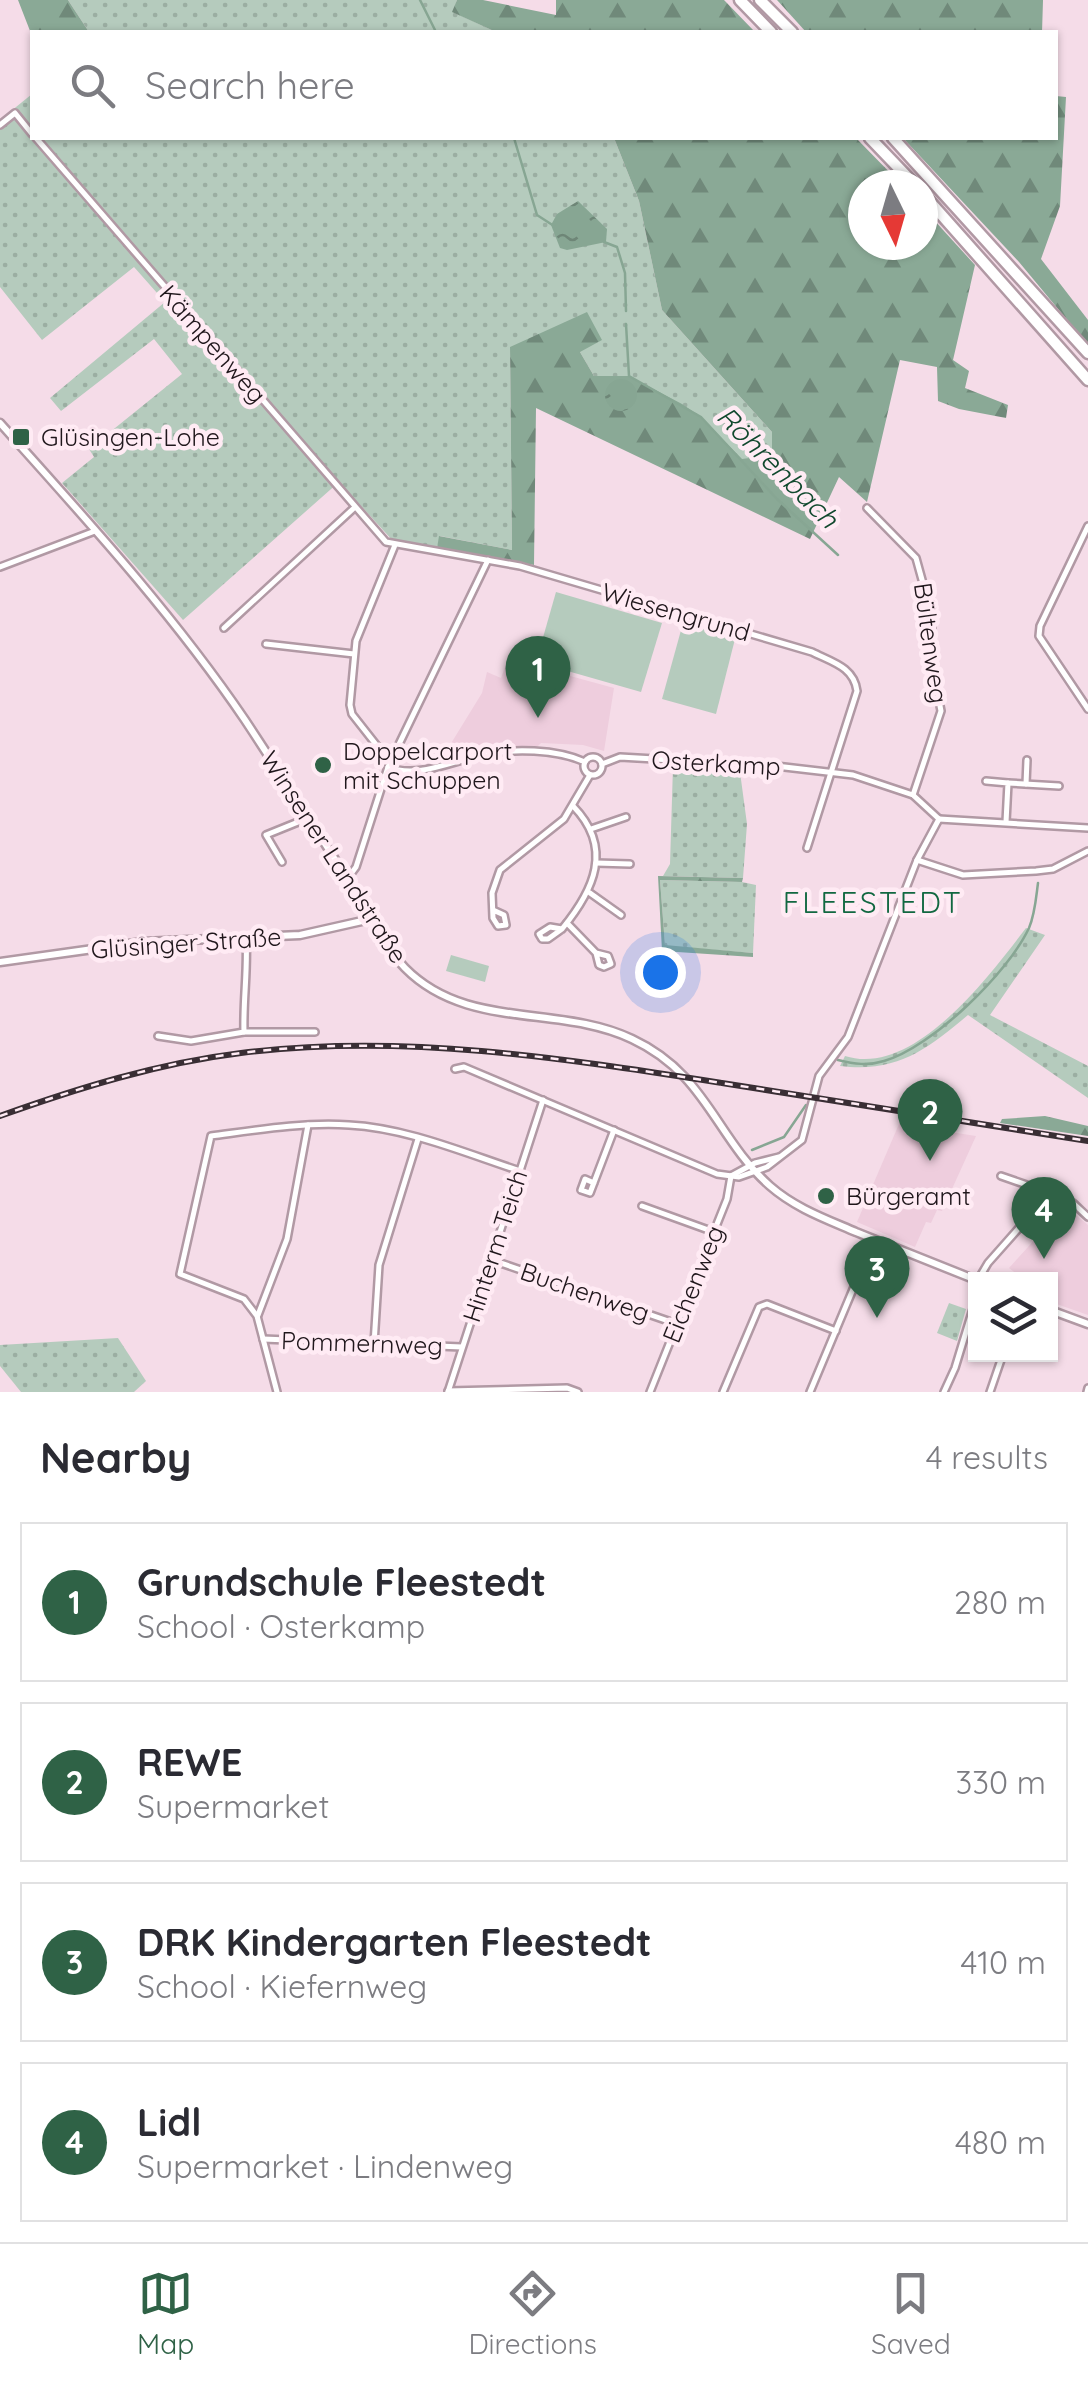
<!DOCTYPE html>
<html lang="en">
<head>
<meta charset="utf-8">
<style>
	:root { --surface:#fff; --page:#f2f2f3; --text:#2b2b33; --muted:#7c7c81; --line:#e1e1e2; --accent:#2f6246 }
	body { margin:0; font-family:Quicksand,sans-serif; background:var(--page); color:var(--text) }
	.controls { position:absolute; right:30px; bottom:30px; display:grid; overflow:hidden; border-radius:0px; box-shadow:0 2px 8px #0004 }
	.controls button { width:90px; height:90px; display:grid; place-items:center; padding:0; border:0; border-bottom:2px solid var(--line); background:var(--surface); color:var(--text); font:50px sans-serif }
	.compass { position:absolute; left:848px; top:170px; width:90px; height:90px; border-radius:50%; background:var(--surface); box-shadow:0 2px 8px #0004; rotate:175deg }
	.you { position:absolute; left:660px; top:972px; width:35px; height:35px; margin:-25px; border:8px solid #fff; border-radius:50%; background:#1a73e8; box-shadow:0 0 0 15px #1a73e833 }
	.badge { display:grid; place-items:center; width:65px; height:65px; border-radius:50%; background:var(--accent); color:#fff; font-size:32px; font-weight:700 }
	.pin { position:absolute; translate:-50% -82px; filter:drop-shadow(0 2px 5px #0008) }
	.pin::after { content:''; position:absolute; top:52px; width:35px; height:30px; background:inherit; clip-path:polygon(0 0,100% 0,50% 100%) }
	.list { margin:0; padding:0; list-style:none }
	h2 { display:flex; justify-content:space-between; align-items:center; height:130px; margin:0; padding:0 40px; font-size:42px }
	h2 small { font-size:32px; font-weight:400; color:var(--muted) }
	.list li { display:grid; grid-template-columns:65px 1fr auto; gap:30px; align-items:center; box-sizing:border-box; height:160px; margin:0 20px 20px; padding:0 20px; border:2px solid var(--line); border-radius:0px }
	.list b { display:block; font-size:38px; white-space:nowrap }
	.list p { margin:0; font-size:32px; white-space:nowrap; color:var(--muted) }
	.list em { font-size:32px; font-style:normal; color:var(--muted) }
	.icon { flex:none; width:55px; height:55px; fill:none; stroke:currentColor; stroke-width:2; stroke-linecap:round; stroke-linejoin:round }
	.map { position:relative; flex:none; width:1088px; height:1392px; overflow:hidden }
	.search { position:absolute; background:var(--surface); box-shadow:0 2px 8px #0004; left:30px; right:30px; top:30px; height:110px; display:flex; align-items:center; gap:25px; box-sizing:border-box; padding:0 35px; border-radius:0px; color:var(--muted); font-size:38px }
	.sheet { height:850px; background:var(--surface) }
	nav { display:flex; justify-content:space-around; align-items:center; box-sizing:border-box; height:140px; border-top:2px solid var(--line); background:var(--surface); font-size:28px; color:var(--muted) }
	nav a { display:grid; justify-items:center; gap:5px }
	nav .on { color:var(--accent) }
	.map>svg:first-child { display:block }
	.built { fill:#eecddd }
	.grass { fill:url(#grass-dots) }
	.forest { fill:url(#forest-firs) }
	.park { fill:#b5cbbd }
	.water { fill:url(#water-ripples) }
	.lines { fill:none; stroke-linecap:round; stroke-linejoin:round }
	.stream { stroke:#87a693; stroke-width:2.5 }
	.minor-casing { stroke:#b199a4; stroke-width:10 }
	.tertiary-casing { stroke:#b199a4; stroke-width:11 }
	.motorway-casing { stroke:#b199a4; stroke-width:15 }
	.minor { stroke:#fff; stroke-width:5 }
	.tertiary { stroke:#fff; stroke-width:6 }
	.motorway { stroke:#fff; stroke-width:10 }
	.rail-casing { stroke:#392e34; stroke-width:6 }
	.rail { stroke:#ffebf4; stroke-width:2.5; stroke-dasharray:8; stroke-linecap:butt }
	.poi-dot { fill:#2f6246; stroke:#ffebf4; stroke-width:4 }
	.labels { text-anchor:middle; stroke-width:9; stroke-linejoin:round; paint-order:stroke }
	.street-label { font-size:25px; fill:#20171c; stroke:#ffebf4 }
	.poi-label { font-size:25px; fill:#20171c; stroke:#ffebf4; text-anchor:start }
	.water-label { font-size:28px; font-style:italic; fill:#11492e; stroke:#ffebf4 }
	.quarter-label { font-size:30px; letter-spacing:2.5px; fill:#126841; stroke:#ffebf4 }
</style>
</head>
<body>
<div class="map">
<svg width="1088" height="1392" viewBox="0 0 1088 1392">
	<defs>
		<pattern id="grass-dots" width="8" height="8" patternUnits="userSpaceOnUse" patternTransform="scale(2.5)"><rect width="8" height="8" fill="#b5cbbd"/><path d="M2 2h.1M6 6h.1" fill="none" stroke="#9baea2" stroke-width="1.8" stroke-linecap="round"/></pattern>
		<pattern id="forest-firs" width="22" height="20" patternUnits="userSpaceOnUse" patternTransform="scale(2.5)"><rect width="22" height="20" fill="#8aa996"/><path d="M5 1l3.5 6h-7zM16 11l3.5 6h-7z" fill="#70897a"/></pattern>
		<pattern id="water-ripples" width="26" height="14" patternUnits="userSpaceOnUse" patternTransform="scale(2.5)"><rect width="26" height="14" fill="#87a693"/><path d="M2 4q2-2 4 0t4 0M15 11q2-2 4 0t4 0" fill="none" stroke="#6e8677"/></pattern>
	</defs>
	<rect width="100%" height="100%" fill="#f5dce8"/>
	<g class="built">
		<polygon points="508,659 614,688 604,751 583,745 541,743 537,747 493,745 442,758 482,693 487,672 501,678"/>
		<polygon points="899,1124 976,1136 942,1211 937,1210 931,1223 926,1222 915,1247 857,1222"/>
		<polygon points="1065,1206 1088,1225 1088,1315 1051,1302 1050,1280 1023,1279 1009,1268"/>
	</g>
	<g class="grass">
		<polygon points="68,0 457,0 453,12 496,32 89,32"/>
		<polygon points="32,94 32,138 614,138 639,201 662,310 772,432 772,455 742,460 701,417 629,376 594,376 580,352 510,347 512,550 440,536 437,548 394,542 339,482 183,620 62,483 94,457 89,449 182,374 154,339 61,411 50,398 165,302 134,267 42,340 0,287 0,120"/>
		<polygon points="673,766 740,772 747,824 743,878 663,876 670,864"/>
		<polygon points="660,880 742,882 756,885 753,953 665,946"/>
		<path d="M1026,928L1045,935L990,1015L1088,1066V1098L968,1015C927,1049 898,1073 840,1066L845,1056C914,1078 989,976 1026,928Z"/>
		<polygon points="949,1303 966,1309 957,1341 937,1333"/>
		<polygon points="118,1338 146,1381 134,1392 21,1392 0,1366 0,1345"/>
	</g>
	<g class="forest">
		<polygon points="18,0 68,0 89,32 32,32 32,36"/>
		<polygon points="457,0 483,0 556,15 556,0 724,0 755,32 496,32 452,12"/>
		<polygon points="777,0 1043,0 1042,32 806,32"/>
		<polygon points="1056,96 1066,97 1060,206 1041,259 1088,320 1088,345 1019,262 903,138 1056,138"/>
		<polygon points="614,138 856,138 902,185 863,185 863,245 923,245 923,208 975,265 953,360 969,371 965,388 1008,405 1006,418 959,409 938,401 937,367 900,360 867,502 839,477 810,539 536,408 534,565 437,548 439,536 512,550 510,347 587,312 602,340 580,352 594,376 629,376 682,404 701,417 742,459 772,455 772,432 662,310 639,201"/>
		<polygon points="658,876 743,878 742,882 660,880 665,945 753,953 753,957 662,951"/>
		<polygon points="1045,1116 1088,1126 1088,1136 1000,1123 1002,1119"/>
	</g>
	<g class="park">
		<polygon points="556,592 662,623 641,692 536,662"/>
		<polygon points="683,623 735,639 716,714 662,699"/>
		<polygon points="451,955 489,966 485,982 446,971"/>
	</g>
	<g class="water">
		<polygon points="578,201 607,229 606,242 567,250 560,248 551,225 557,214"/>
		<circle cx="621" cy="395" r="16"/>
	</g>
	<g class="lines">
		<g class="stream">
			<polyline points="420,0 436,32"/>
			<polyline points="514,138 537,215 554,226"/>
			<polyline points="604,242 617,247 625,273 626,311"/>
			<polyline points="626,324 629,376 701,417 777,499 838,555"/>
			<path d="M838,1060C854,1064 868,1066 884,1061C931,1048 1008,973 1029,928C1035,914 1036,898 1038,883"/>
			<polyline points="752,1150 784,1137 806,1105"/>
		</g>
		<defs>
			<g id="minor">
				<polyline points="0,125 15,113 32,134"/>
				<path d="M36,138L386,542L520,566L812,652C832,662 854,667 857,691L807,848"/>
				<polyline points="867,508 916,558 932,616 932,665 941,711 913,795"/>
				<polyline points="1088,526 1040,626 1039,636 1088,709"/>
				<polyline points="0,567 95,531"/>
				<polyline points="224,628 354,508"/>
				<polyline points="266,644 354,654"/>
				<circle cx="593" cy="766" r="9"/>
				<polyline points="389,761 352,714 350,705 356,641 395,545"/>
				<polyline points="602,764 620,757 776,766 853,775 913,795 939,819"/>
				<path d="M388,767C417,779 452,761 482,755C512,748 557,749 585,762"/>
				<polyline points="986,781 1008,783 1006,822"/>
				<polyline points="1008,783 1059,786"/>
				<polyline points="1026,784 1027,760"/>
				<polyline points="939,819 1088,828"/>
				<polyline points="591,829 626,817"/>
				<polyline points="917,860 963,875 1036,871 1053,869 1088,851"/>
				<polyline points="282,862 266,835 308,818"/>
				<polyline points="596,863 630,864"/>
				<polyline points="347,879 356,867 388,767 488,560"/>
				<polyline points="590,893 621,915"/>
				<polyline points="493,910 504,915 506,925 498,926 493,918 492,893 500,870 564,819 590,775"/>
				<polyline points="567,923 596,953 599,965 604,967 611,964 608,956 596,953"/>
				<path d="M562,929L548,939H542L539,934L550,927L562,929C594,890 614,848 573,806"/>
				<polyline points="244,1032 315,1032"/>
				<path d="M158,1036L191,1041L244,1032C243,1000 248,970 246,938"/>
				<polyline points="455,1069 464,1067 717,1174 739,1177 767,1167 802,1140 819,1076 848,1037 917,860 939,819"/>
				<polyline points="731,1176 755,1163 779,1157"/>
				<polyline points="1001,1176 1050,1193 1064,1203 1073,1203 1088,1217"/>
				<polyline points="594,1183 585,1179 581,1190 590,1193 614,1130"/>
				<polyline points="642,1206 714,1232"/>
				<polyline points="492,1260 677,1324"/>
				<polyline points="978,1280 988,1263 1050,1193"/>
				<polyline points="258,1315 287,1239 308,1125"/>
				<polyline points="263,1339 462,1347"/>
				<polyline points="374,1344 379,1265 418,1139"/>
				<polyline points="448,1391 567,1388 578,1392"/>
				<path d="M277,1392L257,1316L244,1299L180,1274L211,1136C256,1130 303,1122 349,1125C407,1128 465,1153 520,1171"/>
				<polyline points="448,1392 543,1100"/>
				<polyline points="650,1392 727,1199 731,1176"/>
				<polyline points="723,1392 759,1307 767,1304 836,1331"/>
				<polyline points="810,1392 874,1239"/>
				<polyline points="944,1392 955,1368 976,1299"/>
				<polyline points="990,1392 1003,1354"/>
				<polyline points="1087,1392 1088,1388"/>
			</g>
			<g id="tertiary">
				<path d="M0,423C86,519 173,614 245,720C280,773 314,826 348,880C366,909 381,943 405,968C467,1031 559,1004 632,1039C707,1074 715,1137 770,1186C795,1208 826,1219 856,1232C896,1248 936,1264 976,1280"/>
				<polyline points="0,962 143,942 300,935 371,919"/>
				<polyline points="1050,1310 1088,1324"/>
			</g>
			<g id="motorway">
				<polyline points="740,0 771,32"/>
				<polyline points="760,0 792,32"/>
				<polyline points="870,138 915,185"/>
				<polyline points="893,138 1088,353"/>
				<polyline points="923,194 1088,380"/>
			</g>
		</defs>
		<use href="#minor" class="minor-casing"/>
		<use href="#tertiary" class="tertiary-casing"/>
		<use href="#motorway" class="motorway-casing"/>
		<use href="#minor" class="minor"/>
		<use href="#tertiary" class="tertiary"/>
		<use href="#motorway" class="motorway"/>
		<defs>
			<path id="rail" d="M0,1116C78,1088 159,1063 241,1053C403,1033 562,1058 722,1083C844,1102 966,1121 1088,1141"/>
		</defs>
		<use href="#rail" class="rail-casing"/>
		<use href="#rail" class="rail"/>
	</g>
	<g class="poi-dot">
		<rect x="11" y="427" width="20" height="20" rx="5"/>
		<circle cx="323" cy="765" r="10"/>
		<circle cx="826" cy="1196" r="10"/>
	</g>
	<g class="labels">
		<g class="street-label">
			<text transform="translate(213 344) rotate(49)" y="9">Kämpenweg</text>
			<text transform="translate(676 612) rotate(16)" y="9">Wiesengrund</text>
			<text transform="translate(931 643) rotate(82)" y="9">Bültenweg</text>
			<text transform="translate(716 763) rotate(3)" y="9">Osterkamp</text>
			<text transform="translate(334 857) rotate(57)" y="9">Winsener Landstraße</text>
			<text transform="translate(186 943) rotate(-4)" y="9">Glüsinger Straße</text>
			<text transform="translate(495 1246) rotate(-72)" y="9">Hinterm Teich</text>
			<text transform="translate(693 1284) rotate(-68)" y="9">Eichenweg</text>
			<text transform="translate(585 1292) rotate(19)" y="9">Buchenweg</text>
			<text transform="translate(362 1343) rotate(2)" y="9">Pommernweg</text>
		</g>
		<g class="poi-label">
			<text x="41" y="446">Glüsingen-Lohe</text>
			<text x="343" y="760">Doppelcarport<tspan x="343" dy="29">mit Schuppen</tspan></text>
			<text x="846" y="1205">Bürgeramt</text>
		</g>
		<g class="water-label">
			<text transform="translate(778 467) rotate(45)" y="10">Röhrenbach</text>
		</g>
		<g class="quarter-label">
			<text x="873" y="913">FLEESTEDT</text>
		</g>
	</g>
</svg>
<div class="controls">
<button><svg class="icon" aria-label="layers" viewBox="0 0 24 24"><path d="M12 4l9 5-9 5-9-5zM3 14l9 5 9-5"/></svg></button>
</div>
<svg class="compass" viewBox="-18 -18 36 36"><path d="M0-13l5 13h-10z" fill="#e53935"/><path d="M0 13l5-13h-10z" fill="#7c7c81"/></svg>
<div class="you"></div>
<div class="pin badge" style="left:538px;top:718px">1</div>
<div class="pin badge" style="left:930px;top:1161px">2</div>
<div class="pin badge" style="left:877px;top:1318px">3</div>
<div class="pin badge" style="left:1044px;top:1259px">4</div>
<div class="search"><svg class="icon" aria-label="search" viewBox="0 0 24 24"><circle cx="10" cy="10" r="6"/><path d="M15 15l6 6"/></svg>Search here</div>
</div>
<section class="sheet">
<h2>Nearby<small>4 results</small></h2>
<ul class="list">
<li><span class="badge">1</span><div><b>Grundschule Fleestedt</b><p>School · Osterkamp</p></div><em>280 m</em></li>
<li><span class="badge">2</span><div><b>REWE</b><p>Supermarket</p></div><em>330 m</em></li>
<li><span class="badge">3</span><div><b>DRK Kindergarten Fleestedt</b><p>School · Kiefernweg</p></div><em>410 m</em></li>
<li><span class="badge">4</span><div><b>Lidl</b><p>Supermarket · Lindenweg</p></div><em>480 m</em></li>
</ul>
</section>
<nav>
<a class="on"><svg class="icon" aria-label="map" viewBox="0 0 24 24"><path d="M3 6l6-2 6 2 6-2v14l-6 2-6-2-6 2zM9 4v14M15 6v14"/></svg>Map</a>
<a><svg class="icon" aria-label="directions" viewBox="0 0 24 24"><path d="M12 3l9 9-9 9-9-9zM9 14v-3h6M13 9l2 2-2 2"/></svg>Directions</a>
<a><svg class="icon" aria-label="saved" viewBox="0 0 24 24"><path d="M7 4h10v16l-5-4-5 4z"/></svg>Saved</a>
</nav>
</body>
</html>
